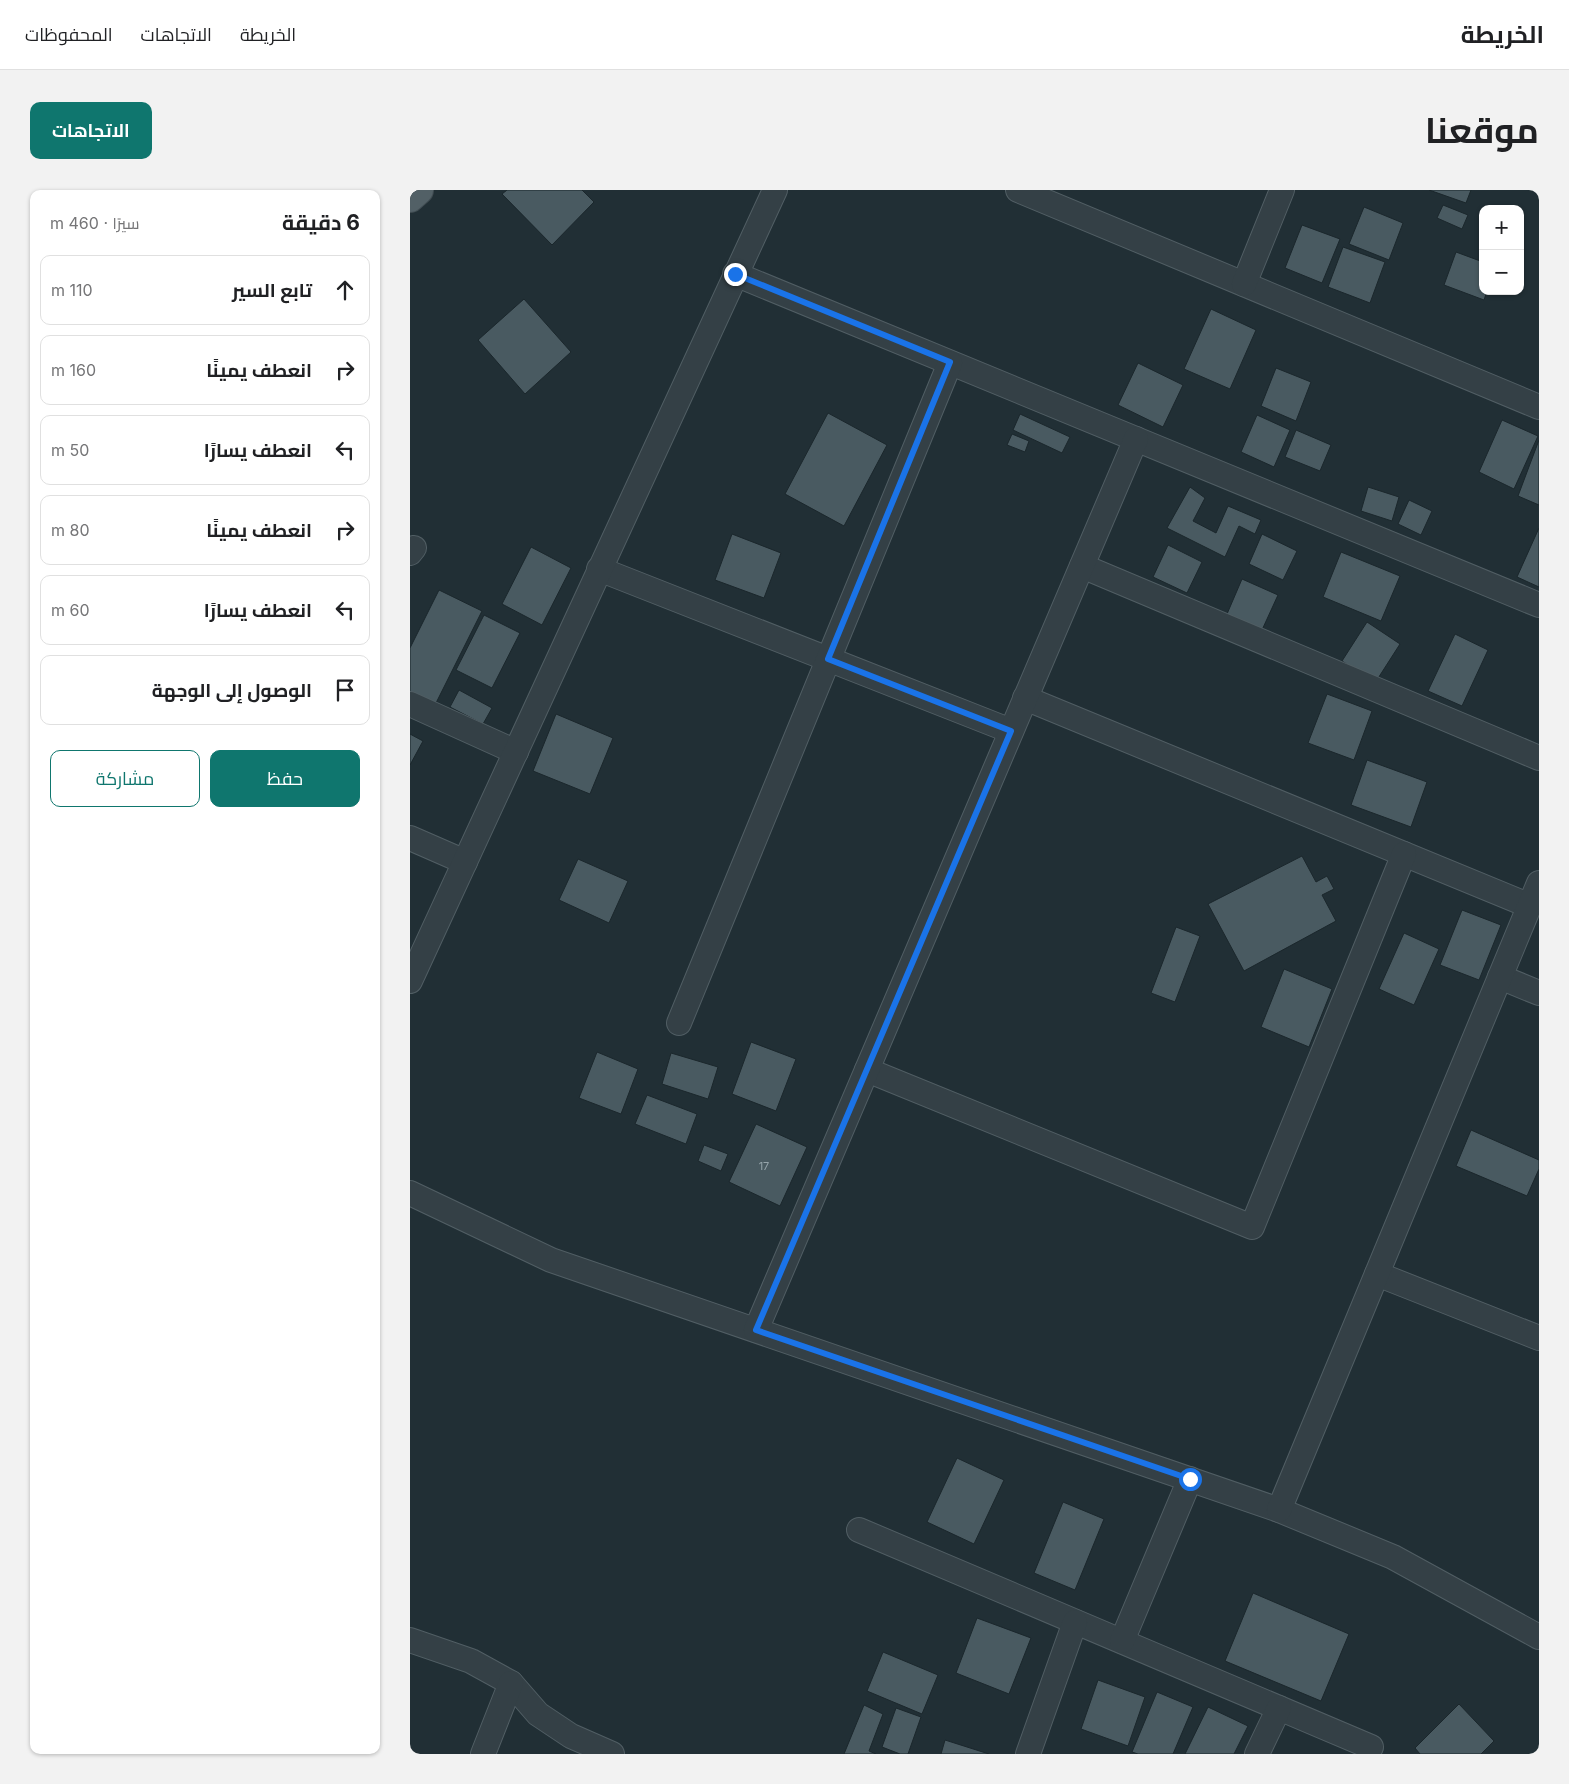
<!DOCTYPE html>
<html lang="ar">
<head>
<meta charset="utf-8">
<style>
	:root { --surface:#fff; --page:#f2f2f2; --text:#202124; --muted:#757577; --line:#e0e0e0; --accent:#0f766e }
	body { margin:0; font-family:Inter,Cairo,sans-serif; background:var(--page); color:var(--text); direction:rtl }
	.controls { position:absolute; right:15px; top:15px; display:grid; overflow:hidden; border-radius:10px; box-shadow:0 1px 4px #0004 }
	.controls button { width:45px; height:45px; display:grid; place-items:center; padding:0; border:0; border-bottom:1px solid var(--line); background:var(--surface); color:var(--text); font:25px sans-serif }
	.stop { position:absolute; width:15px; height:15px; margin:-11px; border:4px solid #1a73e8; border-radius:50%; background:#fff }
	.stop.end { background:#1a73e8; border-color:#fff; box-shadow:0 1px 5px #0008 }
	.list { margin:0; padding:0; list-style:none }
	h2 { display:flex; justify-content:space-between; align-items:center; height:65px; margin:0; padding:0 20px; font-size:21px }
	h2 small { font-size:16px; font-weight:400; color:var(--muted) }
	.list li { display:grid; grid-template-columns:32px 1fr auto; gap:15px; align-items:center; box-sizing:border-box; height:70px; margin:0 10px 10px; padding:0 10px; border:1px solid var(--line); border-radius:10px }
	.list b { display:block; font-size:19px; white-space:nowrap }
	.list em { font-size:16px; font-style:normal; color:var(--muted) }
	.actions { display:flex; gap:10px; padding:15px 20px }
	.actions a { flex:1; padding:11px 0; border:1px solid var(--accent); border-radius:10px; text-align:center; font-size:18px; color:var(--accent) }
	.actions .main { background:var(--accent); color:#fff }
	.icon { flex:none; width:28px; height:28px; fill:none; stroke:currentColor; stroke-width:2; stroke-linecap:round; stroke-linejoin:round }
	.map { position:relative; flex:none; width:1129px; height:1564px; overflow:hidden; direction:ltr; border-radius:10px }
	header { display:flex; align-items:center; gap:30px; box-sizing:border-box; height:70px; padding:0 25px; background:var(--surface); border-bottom:1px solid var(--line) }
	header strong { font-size:24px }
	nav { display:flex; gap:28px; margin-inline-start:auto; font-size:18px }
	.intro { display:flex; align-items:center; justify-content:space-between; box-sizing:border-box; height:120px; padding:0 30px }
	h1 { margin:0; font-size:35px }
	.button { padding:12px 22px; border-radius:10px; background:var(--accent); color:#fff; font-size:18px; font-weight:700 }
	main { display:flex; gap:30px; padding:0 30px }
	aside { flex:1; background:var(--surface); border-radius:10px; box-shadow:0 1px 4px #0004 }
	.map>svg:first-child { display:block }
	.building { fill:#495a61; stroke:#1b272c }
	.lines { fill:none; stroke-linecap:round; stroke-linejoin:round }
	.street-casing { stroke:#515e64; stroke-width:26 }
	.primary-casing { stroke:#404c52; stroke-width:30 }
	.street { stroke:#344046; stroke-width:24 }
	.primary { stroke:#526066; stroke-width:28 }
	.route { stroke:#1a73e8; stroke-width:6 }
	.labels { text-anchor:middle; stroke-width:4.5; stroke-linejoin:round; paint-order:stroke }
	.number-label { font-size:11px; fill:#95a4aa }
</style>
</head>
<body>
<header>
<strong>الخريطة</strong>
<nav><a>الخريطة</a><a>الاتجاهات</a><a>المحفوظات</a></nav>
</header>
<div class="intro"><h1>موقعنا</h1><a class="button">الاتجاهات</a></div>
<main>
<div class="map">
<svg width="1129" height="1564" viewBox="0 0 1129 1564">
	<rect width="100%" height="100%" fill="#212f35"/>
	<g class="building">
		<polygon points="97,0 172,0 184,12 142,55 92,4"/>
		<polygon points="1019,0 1061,0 1056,13"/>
		<polygon points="1033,15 1058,25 1052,39 1027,28"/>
		<polygon points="954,17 993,33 979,70 939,54"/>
		<polygon points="892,35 930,49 912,93 875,78"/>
		<polygon points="933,57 975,72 960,113 918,97"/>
		<polygon points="1046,62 1073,72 1073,101 1077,101 1074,110 1034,95"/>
		<polygon points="114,109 161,162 115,204 68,150"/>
		<polygon points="801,119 846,140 820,199 774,179"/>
		<polygon points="728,173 773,195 753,237 708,215"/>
		<polygon points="866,178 901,192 886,231 851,216"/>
		<polygon points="418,223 477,255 434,336 375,304"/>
		<polygon points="610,224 660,247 652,263 603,240"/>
		<polygon points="847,225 880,240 864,277 831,262"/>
		<polygon points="1092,230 1128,246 1104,299 1069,282"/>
		<polygon points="886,240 921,255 910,281 875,267"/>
		<polygon points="602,244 619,251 615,262 597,255"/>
		<polygon points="1129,250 1129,315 1108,306"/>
		<polygon points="780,297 795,308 783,331 806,343 818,316 851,330 845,344 829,336 815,367 757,338"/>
		<polygon points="958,297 989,307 982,331 951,321"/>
		<polygon points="999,310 1022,321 1011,345 988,334"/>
		<polygon points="1129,338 1129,397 1107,387"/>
		<polygon points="322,344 371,363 354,408 305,390"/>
		<polygon points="852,344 887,361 873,390 839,374"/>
		<polygon points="758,355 792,372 777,403 743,387"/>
		<polygon points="121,357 161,378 132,435 92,414"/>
		<polygon points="931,362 990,386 971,431 913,407"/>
		<polygon points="832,389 868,405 852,440 817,424"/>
		<polygon points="29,400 72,421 24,517 0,505 0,458"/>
		<polygon points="74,425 110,443 82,498 46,480"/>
		<polygon points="957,432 990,454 965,493 932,471"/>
		<polygon points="1045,444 1078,460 1052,516 1018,501"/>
		<polygon points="49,500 82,518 73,534 40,517"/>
		<polygon points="917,504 962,521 944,570 898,553"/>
		<polygon points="146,524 203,548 180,604 123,581"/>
		<polygon points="0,544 13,551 0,575"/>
		<polygon points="957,570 1017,592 1001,637 941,615"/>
		<polygon points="892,666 906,692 917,686 924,699 912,705 926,731 834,781 798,714"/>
		<polygon points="168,669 218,691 199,733 149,710"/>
		<polygon points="1052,720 1091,735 1069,790 1030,775"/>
		<polygon points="766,737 790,746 765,812 741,803"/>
		<polygon points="994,743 1029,759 1004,815 969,799"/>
		<polygon points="874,779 922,799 899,857 851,837"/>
		<polygon points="341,852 386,869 366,921 322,904"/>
		<polygon points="187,862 228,879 211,924 169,908"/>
		<polygon points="261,863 308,877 298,909 252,894"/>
		<polygon points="237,905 287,924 276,954 225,934"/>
		<polygon points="346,934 397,957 370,1016 319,992"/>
		<polygon points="1061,940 1129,970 1129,979 1117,1006 1046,976"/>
		<polygon points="294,955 318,964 311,981 288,971"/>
		<polygon points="547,1268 594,1290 564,1354 517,1332"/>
		<polygon points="653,1312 694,1329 665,1400 624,1383"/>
		<polygon points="843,1403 939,1444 911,1511 815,1471"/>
		<polygon points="567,1428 621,1448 599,1504 546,1483"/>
		<polygon points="473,1462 528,1485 512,1524 457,1501"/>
		<polygon points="688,1490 735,1507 718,1556 671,1539"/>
		<polygon points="747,1502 783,1517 763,1564 728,1564 722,1562"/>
		<polygon points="1049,1514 1084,1551 1071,1564 1010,1564 1005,1558"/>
		<polygon points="454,1515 473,1524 459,1561 466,1564 434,1564"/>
		<polygon points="798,1517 838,1536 824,1564 775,1564"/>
		<polygon points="486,1518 511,1527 498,1564 490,1564 472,1557"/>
		<polygon points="535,1550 579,1564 531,1564"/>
	</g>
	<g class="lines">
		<defs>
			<g id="street">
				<polyline points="608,0 1129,217"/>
				<polyline points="325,84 1129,415"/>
				<polyline points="834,94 872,0"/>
				<polyline points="0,363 4,358"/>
				<polyline points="672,376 1129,568"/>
				<polyline points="189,379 601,541"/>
				<polyline points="615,508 1120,716"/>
				<polyline points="0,514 106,562"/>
				<polyline points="0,648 55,672"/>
				<polyline points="1090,787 1129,803"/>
				<polyline points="0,791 365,0"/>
				<polyline points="269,833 540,173"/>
				<polyline points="457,880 842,1037 994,664"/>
				<polyline points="0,1003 141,1070 869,1320 983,1367 1129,1447"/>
				<polyline points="967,1084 1129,1148"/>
				<polyline points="346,1140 726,249"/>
				<polyline points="869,1320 1129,693"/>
				<polyline points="449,1340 961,1557"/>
				<polyline points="0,1450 61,1471 101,1493 128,1524 161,1546 202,1564"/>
				<polyline points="712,1451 780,1289"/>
				<polyline points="73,1564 101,1493"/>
				<polyline points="618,1564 665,1432"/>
				<polyline points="847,1564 869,1518"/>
			</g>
			<polyline id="primary" points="0,8 9,0"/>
		</defs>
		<use href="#street" class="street-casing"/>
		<use href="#primary" class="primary-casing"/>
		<use href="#street" class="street"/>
		<use href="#primary" class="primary"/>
	</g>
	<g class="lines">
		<polyline class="route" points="325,84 540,172 418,469 601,541 346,1140 780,1289"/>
	</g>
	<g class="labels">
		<g class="number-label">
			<text x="354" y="980">17</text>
		</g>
	</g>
</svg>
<div class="controls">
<button>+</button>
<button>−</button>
</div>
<div class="stop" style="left:780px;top:1289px"></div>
<div class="stop end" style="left:325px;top:84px"></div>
</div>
<aside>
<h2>6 دقيقة<small>سيرًا · 460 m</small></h2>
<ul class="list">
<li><svg class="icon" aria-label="ahead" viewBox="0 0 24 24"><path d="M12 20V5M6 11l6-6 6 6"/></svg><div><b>تابع السير</b></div><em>110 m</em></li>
<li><svg class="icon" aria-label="right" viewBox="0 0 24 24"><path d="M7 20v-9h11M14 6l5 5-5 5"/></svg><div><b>انعطف يمينًا</b></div><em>160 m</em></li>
<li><svg class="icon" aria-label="left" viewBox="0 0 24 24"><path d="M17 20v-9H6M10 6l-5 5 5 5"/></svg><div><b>انعطف يسارًا</b></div><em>50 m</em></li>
<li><svg class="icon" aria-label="right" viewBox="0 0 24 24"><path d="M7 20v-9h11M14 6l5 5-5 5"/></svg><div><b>انعطف يمينًا</b></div><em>80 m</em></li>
<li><svg class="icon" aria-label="left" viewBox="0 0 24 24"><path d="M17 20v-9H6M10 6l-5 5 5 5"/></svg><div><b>انعطف يسارًا</b></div><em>60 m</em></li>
<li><svg class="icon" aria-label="arrive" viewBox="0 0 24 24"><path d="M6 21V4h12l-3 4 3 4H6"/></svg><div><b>الوصول إلى الوجهة</b></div></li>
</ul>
<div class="actions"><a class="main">حفظ</a><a>مشاركة</a></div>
</aside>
</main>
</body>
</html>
